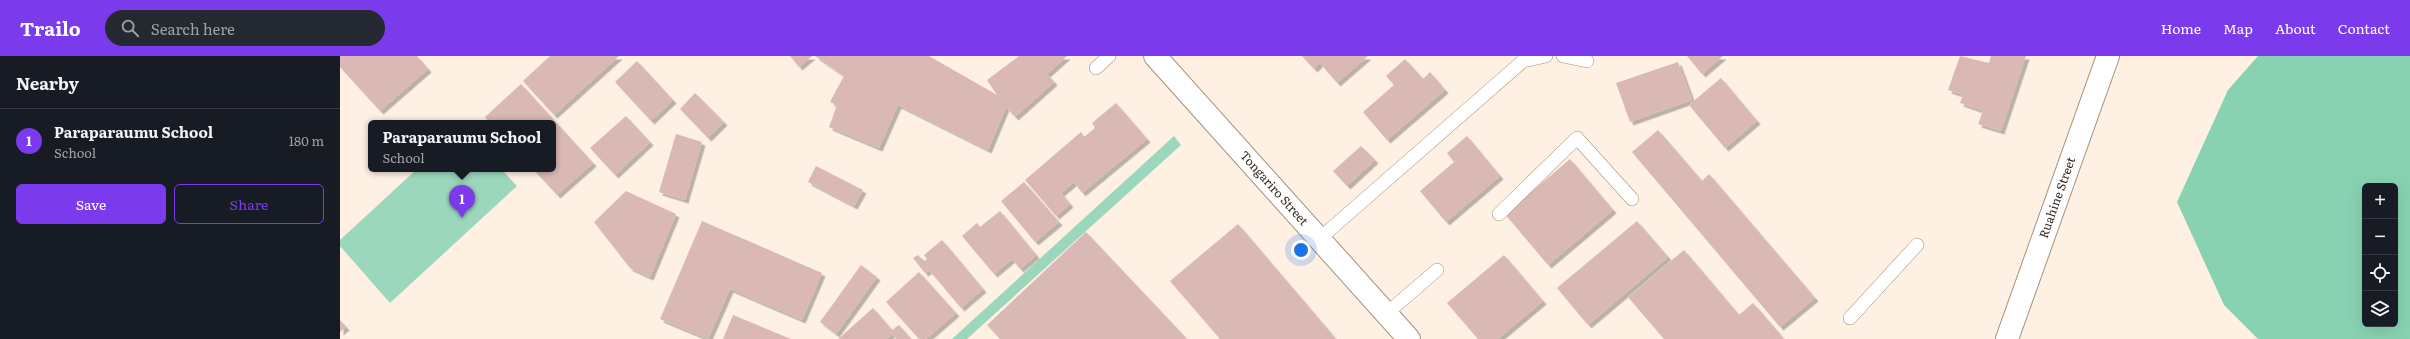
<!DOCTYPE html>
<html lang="en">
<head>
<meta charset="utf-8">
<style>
	:root { --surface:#171b24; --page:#242831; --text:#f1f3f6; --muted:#9ea1a6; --line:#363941; --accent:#7c3aed }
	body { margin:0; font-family:Literata,serif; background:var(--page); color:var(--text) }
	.controls { position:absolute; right:12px; bottom:12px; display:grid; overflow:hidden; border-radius:6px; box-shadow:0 4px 16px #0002 }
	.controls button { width:36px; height:36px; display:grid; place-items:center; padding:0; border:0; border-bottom:1px solid var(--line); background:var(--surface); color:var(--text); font:20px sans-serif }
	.you { position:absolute; left:961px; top:194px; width:14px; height:14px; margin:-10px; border:3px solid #fff; border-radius:50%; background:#1a73e8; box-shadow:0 0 0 6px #1a73e833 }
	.badge { display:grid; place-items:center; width:26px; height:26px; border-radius:50%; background:var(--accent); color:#fff; font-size:13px; font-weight:700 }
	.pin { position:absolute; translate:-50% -33px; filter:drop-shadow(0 1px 2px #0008) }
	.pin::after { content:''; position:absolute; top:21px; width:14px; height:12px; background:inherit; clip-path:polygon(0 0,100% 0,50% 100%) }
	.popup { position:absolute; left:28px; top:64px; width:188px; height:52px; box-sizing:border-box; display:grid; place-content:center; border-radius:6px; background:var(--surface); filter:drop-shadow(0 1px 3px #0005); font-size:13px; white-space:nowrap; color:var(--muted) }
	.popup b { font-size:15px; color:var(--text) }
	.popup::after { content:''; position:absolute; left:50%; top:100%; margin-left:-8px; border:8px solid transparent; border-top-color:var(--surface) }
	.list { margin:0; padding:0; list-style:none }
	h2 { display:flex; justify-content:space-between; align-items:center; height:52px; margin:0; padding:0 16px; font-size:17px }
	h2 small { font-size:13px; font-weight:400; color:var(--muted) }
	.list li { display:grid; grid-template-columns:26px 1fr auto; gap:12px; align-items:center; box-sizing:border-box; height:64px; padding:0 16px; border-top:1px solid var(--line) }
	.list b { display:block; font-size:15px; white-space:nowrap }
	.list p { margin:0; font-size:13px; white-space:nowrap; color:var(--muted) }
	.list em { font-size:13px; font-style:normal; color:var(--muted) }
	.actions { display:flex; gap:8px; padding:12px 16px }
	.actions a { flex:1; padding:9px 0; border:1px solid var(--accent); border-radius:6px; text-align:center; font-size:14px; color:var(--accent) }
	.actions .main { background:var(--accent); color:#fff }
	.icon { flex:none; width:22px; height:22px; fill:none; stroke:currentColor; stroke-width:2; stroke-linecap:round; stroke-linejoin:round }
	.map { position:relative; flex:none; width:2070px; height:283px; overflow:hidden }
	header { display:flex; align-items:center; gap:24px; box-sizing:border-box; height:56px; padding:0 20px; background:var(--accent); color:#fff }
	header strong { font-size:19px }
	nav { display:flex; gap:22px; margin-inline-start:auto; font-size:14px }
	.search { width:280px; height:36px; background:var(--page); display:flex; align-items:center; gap:10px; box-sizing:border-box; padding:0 14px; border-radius:22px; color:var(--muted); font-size:15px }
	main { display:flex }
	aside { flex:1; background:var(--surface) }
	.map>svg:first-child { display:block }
	.green { fill:#9bd7bc }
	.forest { fill:#88d2b1; fill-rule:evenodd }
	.building { fill:#dab8b5; filter:url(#shadow) }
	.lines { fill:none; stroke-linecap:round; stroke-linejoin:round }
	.lane-casing { stroke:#a6917c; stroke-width:14 }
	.street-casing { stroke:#a6917c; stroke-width:24 }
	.lane { stroke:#fff; stroke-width:13 }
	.street { stroke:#fff; stroke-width:22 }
	.labels { text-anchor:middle; stroke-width:3; stroke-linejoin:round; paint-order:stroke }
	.street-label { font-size:12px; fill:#342b23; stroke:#fff }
</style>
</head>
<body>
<header>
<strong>Trailo</strong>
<div class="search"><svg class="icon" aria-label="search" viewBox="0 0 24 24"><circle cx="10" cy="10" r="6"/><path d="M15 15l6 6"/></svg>Search here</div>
<nav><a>Home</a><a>Map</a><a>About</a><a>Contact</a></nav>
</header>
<main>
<aside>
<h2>Nearby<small></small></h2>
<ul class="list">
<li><span class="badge">1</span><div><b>Paraparaumu School</b><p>School</p></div><em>180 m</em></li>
</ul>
<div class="actions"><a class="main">Save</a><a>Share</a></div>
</aside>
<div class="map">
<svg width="2070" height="283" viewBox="0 0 2070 283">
	<defs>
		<filter id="shadow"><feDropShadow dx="3.5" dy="3.5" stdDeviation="0" flood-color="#0004"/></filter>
	</defs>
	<rect width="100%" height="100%" fill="#fef0e3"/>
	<g class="green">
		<polygon points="834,80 841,89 627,283 612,283"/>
		<polygon points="77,113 161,113 177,130 50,247 0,190 0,184"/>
	</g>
	<path class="forest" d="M1918,0H2070V283H1918L1884,249L1837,146L1888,34ZM2025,130H2055V268H2025Z"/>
	<g class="building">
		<polygon points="0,0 77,0 88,13 40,55 0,11"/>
		<polygon points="210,0 279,0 214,59 183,25"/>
		<polygon points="450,0 472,0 459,11"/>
		<polygon points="475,0 589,0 657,39 647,24 679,0 727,0 707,18 714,26 675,61 666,51 648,94 558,49 539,92 489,71 497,49 490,46 504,20"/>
		<polygon points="962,0 1028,0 997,27 980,7 974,13"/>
		<polygon points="1347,0 1383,0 1362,18"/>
		<polygon points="1620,0 1649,7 1651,0 1686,0 1661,75 1638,68 1643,55 1620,47 1623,39 1608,34"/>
		<polygon points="1065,3 1083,23 1090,16 1105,34 1047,84 1023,56 1054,29 1046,20"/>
		<polygon points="297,5 333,44 311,65 275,26"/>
		<polygon points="1338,6 1352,44 1290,66 1276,27"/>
		<polygon points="1381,22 1417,65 1385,92 1349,49"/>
		<polygon points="181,28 253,107 217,139 193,113 213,113 213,67 150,67 145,61"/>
		<polygon points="355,37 384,66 368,82 340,53"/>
		<polygon points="776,47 807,83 742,137 734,126 721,137 730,148 716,160 685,124 741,76 744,81 755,72 752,67"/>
		<polygon points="286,60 310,86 275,119 250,92"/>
		<polygon points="1318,74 1362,125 1369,118 1475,242 1440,271 1292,96"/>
		<polygon points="336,78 362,86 345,144 319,136"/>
		<polygon points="1127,80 1160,120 1106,166 1080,135 1114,106 1107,97"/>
		<polygon points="1021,90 1035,104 1007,130 993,115"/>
		<polygon points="1230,103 1273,154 1208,209 1165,158"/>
		<polygon points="476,110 523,134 514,150 468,126"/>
		<polygon points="684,126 719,166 695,186 661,145"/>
		<polygon points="286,135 336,158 310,221 290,212 254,166"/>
		<polygon points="660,155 696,199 680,213 672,203 654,218 622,180 637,167 640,171"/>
		<polygon points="362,165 482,217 462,264 390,233 368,283 320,263"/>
		<polygon points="1297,165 1328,201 1248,269 1217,232"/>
		<polygon points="898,168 996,283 880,283 830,225"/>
		<polygon points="746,176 847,283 660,283 647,269"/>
		<polygon points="602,184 643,233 621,252 589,214 585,217 573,202 578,199 584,205 587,203 584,199"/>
		<polygon points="1344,194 1399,259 1413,247 1444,283 1324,283 1288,241"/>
		<polygon points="1164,199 1203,245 1158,283 1138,283 1107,247"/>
		<polygon points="521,209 537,221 496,278 480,266"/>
		<polygon points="579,216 616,257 586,283 579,283 546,246"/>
		<polygon points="533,252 552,274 559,269 571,283 556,283 552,278 546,283 498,283"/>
		<polygon points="393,259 451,283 383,283"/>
		<polygon points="0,264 6,271 0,276"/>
	</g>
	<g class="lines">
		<defs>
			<g id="lane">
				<polyline points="1223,0 1247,5"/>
				<polyline points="756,12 769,0"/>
				<polyline points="1159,158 1237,82 1292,143"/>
				<polyline points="978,184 1183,5 1206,0"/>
				<polyline points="1046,258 1097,214"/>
				<polyline points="1510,262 1577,189"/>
			</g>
			<g id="street">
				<path id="s1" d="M815,0L1069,283"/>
				<path id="s2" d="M1667,283L1768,0"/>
			</g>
		</defs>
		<use href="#lane" class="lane-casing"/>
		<use href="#street" class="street-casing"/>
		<use href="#lane" class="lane"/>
		<use href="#street" class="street"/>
	</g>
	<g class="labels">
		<g class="street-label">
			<text dy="4" stroke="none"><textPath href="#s1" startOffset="178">Tongariro Street</textPath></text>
			<text dy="4" stroke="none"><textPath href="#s2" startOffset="150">Ruahine Street</textPath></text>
		</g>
	</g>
</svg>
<div class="controls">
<button>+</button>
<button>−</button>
<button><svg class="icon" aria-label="locate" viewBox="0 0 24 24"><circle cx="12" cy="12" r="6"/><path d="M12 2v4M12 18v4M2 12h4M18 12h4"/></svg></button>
<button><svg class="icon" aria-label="layers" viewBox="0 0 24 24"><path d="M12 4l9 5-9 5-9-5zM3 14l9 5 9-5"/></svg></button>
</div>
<div class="you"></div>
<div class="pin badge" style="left:122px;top:162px">1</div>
<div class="popup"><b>Paraparaumu School</b>School</div>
</div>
</main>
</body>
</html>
